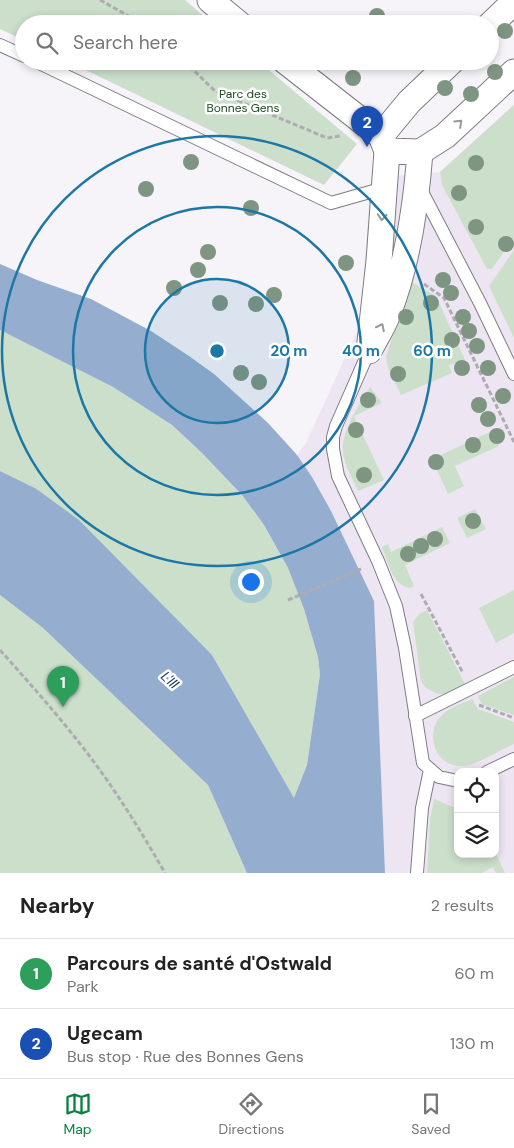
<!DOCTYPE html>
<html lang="en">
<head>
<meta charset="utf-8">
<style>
	:root { --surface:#fff; --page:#f2f2f2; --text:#222; --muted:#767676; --line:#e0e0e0; --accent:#0b8043 }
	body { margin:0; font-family:"DM Sans",sans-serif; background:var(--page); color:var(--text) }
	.controls { position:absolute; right:15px; bottom:15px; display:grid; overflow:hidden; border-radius:10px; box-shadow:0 2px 8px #0003 }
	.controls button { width:45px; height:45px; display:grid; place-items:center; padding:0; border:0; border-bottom:1px solid var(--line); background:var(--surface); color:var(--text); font:25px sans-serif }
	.you { position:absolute; left:250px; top:581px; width:18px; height:18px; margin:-12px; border:4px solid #fff; border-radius:50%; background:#1a73e8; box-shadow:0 0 0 8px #1a73e833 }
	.badge { display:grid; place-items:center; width:32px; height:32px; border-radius:50%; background:var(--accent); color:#fff; font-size:16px; font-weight:700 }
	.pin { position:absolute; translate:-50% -41px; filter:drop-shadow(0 1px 2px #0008) }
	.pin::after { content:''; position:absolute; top:26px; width:18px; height:15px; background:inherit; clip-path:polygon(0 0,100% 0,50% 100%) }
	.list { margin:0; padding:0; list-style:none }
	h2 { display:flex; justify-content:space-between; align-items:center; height:65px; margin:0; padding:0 20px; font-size:21px }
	h2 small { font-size:16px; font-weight:400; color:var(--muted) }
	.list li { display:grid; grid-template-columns:32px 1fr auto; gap:15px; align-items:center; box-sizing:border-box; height:70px; padding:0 20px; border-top:1px solid var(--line) }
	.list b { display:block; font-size:19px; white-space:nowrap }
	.list p { margin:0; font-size:16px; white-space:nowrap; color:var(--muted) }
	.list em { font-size:16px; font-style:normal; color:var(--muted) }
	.icon { flex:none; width:28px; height:28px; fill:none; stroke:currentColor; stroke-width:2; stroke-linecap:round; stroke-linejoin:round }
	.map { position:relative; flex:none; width:514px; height:873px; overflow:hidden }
	.search { position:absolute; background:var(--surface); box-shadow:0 2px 8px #0003; left:15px; right:15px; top:15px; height:55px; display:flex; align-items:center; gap:12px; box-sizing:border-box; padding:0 18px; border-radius:28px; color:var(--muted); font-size:19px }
	.sheet { height:205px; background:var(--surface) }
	nav { display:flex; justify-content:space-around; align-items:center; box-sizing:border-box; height:70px; border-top:1px solid var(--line); background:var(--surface); font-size:14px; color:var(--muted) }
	nav a { display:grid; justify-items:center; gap:2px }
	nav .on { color:var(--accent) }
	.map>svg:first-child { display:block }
	.built { fill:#ede6f2; fill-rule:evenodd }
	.green { fill:#cbdfcb }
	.water { fill:#95adce }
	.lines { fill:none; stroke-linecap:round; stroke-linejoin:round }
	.lane-casing { stroke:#7e7c81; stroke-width:14 }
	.street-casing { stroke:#7e7c81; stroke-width:27 }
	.path { stroke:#aeacb1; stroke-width:3; stroke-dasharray:5 2.5; stroke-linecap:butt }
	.lane { stroke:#fff; stroke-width:12 }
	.street { stroke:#fff; stroke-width:25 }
	.tree { fill:#7e9581 }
	.oneway { stroke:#99999a }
	.ring { fill:none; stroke:#1b77a5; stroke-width:2.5 }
	.labels { text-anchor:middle; stroke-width:5; stroke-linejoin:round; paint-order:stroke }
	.park-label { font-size:12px; fill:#1b481e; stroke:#fff }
	.water-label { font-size:14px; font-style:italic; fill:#193964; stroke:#fff }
	.centre { fill:#1b77a5; stroke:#fff; stroke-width:2.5 }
	.ring-label { font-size:15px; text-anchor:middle; font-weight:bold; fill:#1b77a5; stroke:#fff; stroke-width:5; stroke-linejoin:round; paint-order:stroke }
</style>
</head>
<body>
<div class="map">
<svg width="514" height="873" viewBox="0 0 514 873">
	<rect width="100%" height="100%" fill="#f6f3f9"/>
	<path class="built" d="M514,105V873H385L374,601L312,477L297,455L306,443L360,325L371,178L440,172ZM458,772H495V854H458Z"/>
	<g class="green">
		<polygon points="0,0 185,0 213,24 24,24 24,40 0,29"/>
		<polygon points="67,61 258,61 357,144 324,185"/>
		<polygon points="514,105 514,237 492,269 487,269 442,185 440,172"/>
		<polygon points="514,250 514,338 489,286"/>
		<polygon points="410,281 436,296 465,360 449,365 452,373 401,395 388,368 386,357"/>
		<polygon points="0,330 113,387 172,425 202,453 242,495 264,525 288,568 304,609 318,657 320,674 307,765 294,799 212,655 35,488 0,471"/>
		<path d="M370,387L382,403L354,416L384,480L358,491C352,478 344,465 343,451C341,432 360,403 370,387Z"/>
		<polygon points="492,431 499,446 455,466 464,486 448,494 432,459"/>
		<polygon points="475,509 486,529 467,538 457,518"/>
		<path d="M442,527L450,543L405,565L414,586L410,588C392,586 388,561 382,547L388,544L391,552Z"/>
		<polygon points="514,590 514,633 496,643 479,608"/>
		<polygon points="0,595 43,628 208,785 247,873 0,873"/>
		<polygon points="427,610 465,684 446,694 438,694 426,688 421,681 413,622 419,614"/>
		<polygon points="514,677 514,715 482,704 478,696"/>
		<path d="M472,699L478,709L514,722V744C500,750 476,766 461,766C437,767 425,737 439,718C446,709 461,704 472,699Z"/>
		<polygon points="434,799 458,809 458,854 495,854 495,851 505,873 496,873 493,867 482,873 427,873 430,820"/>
	</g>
	<polygon class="water" points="0,264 37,280 91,299 151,331 189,356 214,374 268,423 297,455 312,477 331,511 374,601 385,873 247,873 208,785 43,628 0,595 0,471 35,488 79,520 212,655 294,798 307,765 320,674 318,657 304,609 288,568 264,525 242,495 202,453 172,425 113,387 0,330"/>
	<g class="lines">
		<defs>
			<g id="lane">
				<polyline points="0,45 24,56"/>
				<polyline points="35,61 331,203 384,188"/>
				<polyline points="420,188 480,303 514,374"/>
				<polyline points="369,351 336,426 333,437 333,449 338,476 378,561 396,606 405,648 423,763 439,777 458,781"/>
				<polyline points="415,716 514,667"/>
				<polyline points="487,772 514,759"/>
				<polyline points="417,873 422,808 430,770"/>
			</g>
			<g id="street">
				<polyline points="210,0 239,24"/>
				<polyline points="490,25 514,2"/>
				<polyline points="285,61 381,136 387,151 420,152 445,136 514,72"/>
				<polyline points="381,136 409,102 452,61"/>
				<path d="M387,151L379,261L369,351C375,339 383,327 388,314C408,263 416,206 420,152"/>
			</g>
		</defs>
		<use href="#lane" class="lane-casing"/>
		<use href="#street" class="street-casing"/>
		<g class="path">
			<polyline points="100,0 143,24"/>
			<polyline points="184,61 215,91 327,138 340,136"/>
			<polyline points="424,284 444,298 514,442"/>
			<polyline points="421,594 463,673"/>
			<polyline points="288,600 361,569"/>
			<path d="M0,650C41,696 83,743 117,795C134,820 150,847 165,873"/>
			<polyline points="479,705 514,718"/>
		</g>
		<use href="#lane" class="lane"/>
		<use href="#street" class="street"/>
	</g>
	<g class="tree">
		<circle cx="377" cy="16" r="8"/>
		<circle cx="505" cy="31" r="8"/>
		<circle cx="495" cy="72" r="8"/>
		<circle cx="353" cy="78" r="8"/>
		<circle cx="445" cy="88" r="8"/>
		<circle cx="471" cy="94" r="8"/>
		<circle cx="191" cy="162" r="8"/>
		<circle cx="476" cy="163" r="8"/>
		<circle cx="146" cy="189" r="8"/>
		<circle cx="459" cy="193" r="8"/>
		<circle cx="251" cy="208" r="8"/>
		<circle cx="476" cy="227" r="8"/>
		<circle cx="506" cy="244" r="8"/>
		<circle cx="208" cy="252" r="8"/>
		<circle cx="346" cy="263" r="8"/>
		<circle cx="198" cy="270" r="8"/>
		<circle cx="443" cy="280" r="8"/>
		<circle cx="174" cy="288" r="8"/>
		<circle cx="451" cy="293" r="8"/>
		<circle cx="274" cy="295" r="8"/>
		<circle cx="220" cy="303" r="8"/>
		<circle cx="431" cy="303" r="8"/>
		<circle cx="256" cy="304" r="8"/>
		<circle cx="406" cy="317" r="8"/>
		<circle cx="463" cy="317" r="8"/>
		<circle cx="469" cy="331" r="8"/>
		<circle cx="452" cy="340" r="8"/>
		<circle cx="477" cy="346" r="8"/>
		<circle cx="462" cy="368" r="8"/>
		<circle cx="488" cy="368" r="8"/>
		<circle cx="241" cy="373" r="8"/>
		<circle cx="398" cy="374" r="8"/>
		<circle cx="259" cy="382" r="8"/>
		<circle cx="503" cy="396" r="8"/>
		<circle cx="368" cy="400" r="8"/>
		<circle cx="479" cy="405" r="8"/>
		<circle cx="488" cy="419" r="8"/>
		<circle cx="356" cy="430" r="8"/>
		<circle cx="497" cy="436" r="8"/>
		<circle cx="473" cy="445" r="8"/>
		<circle cx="436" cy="462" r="8"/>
		<circle cx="364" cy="475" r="8"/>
		<circle cx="473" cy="521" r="8"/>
		<circle cx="435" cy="539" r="8"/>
		<circle cx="421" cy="546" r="8"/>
		<circle cx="408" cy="554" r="8"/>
	</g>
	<defs><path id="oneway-chevron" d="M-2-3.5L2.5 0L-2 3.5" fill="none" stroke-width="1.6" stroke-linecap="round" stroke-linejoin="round" transform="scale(1.25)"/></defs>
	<g class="oneway">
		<use href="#oneway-chevron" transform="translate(459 123) rotate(-43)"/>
		<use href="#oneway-chevron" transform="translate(382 217) rotate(94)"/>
		<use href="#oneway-chevron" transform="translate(381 327) rotate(-63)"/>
	</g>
	<circle cx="217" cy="351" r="72" fill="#1b77a5" fill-opacity=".12"/>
	<g class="ring">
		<circle cx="217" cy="351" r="72"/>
		<circle cx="217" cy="351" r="144"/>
		<circle cx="217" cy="351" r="215"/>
	</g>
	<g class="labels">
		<g class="park-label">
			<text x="243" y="98">Parc des<tspan x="243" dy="14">Bonnes Gens</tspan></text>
		</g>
		<g class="water-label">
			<text transform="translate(170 680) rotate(43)" y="5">L'Ill</text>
		</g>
	</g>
	<circle cx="217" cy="351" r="8" class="centre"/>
	<g class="ring-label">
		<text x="289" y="356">20 m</text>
		<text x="361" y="356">40 m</text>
		<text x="432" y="356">60 m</text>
	</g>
</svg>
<div class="controls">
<button><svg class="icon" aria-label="locate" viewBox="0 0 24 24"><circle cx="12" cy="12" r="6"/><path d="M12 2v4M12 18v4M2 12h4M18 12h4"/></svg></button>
<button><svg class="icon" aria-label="layers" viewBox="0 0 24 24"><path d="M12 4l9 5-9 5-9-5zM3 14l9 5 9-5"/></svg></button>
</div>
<div class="you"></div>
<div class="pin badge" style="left:63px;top:707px;background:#2e9e5b">1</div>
<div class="pin badge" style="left:367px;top:147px;background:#1a4fb4">2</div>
<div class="search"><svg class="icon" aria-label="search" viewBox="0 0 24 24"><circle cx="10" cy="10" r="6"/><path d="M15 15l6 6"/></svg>Search here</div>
</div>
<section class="sheet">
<h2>Nearby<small>2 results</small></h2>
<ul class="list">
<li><span class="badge" style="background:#2e9e5b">1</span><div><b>Parcours de santé d'Ostwald</b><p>Park</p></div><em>60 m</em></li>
<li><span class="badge" style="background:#1a4fb4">2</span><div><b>Ugecam</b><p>Bus stop · Rue des Bonnes Gens</p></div><em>130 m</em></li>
</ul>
</section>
<nav>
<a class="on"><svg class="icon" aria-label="map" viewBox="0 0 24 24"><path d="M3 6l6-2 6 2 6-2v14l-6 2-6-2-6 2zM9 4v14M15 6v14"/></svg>Map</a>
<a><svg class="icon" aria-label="directions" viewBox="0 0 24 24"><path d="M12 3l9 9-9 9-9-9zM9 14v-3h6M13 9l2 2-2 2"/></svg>Directions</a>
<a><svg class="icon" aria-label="saved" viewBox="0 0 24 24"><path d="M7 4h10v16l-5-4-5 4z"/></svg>Saved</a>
</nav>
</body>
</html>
